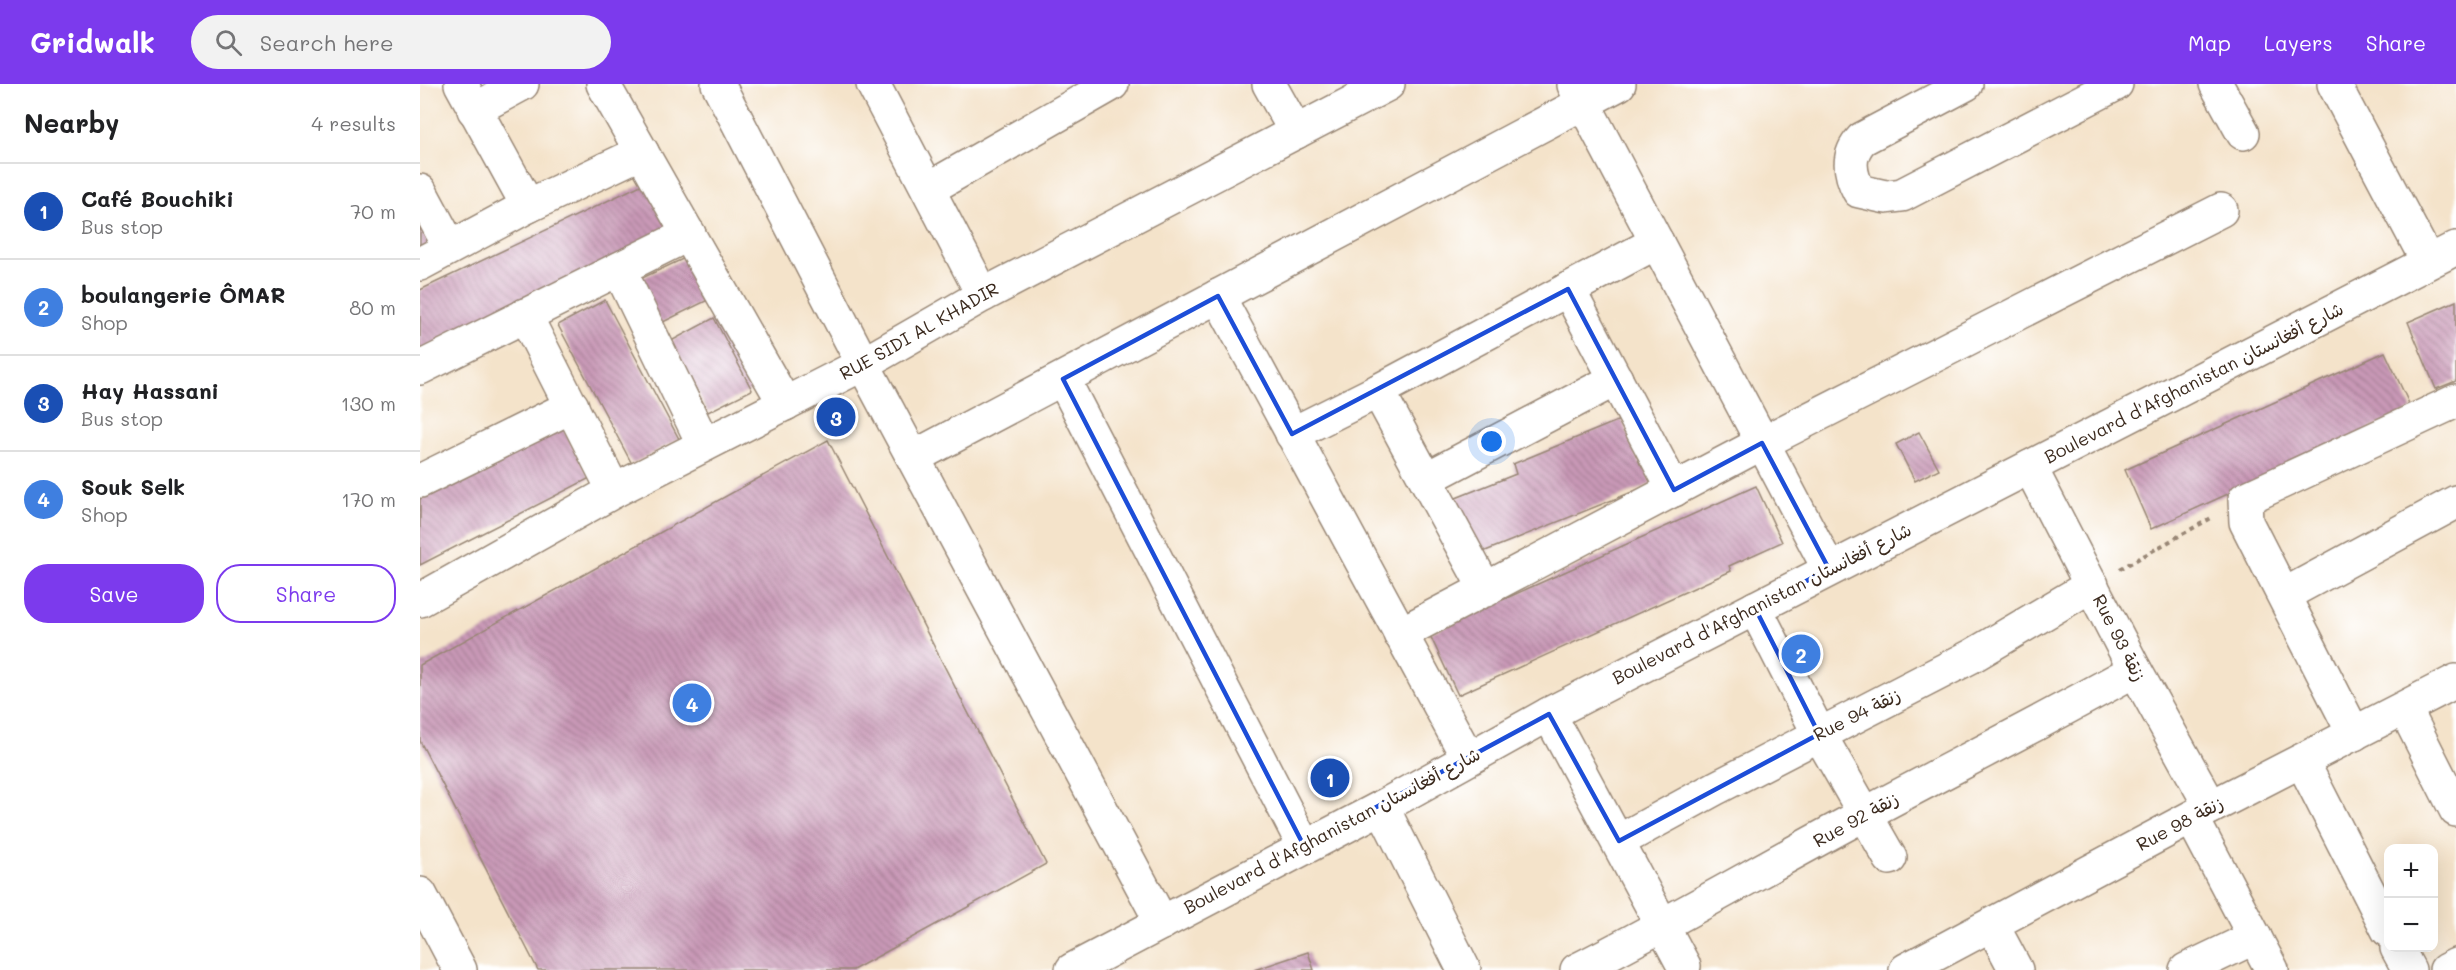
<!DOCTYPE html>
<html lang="en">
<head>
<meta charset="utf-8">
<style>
	:root { --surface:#fff; --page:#f2f2f2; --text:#202124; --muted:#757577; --line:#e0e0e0; --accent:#7c3aed }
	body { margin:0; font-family:Mali,"Playpen Sans Arabic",sans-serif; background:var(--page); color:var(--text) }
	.controls { position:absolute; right:18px; bottom:18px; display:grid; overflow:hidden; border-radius:12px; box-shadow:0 6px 24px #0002 }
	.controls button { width:54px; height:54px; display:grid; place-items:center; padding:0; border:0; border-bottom:2px solid var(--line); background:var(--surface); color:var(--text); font:30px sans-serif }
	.you { position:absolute; left:1072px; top:358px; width:21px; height:21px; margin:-15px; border:4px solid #fff; border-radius:50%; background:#1a73e8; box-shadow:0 0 0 9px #1a73e833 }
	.badge { display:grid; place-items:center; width:39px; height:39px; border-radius:50%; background:var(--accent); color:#fff; font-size:20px; font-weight:700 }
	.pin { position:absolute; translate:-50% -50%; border:3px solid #fff; box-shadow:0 2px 6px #0006 }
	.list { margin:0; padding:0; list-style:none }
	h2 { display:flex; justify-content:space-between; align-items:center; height:78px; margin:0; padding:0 24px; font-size:26px }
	h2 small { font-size:20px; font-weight:400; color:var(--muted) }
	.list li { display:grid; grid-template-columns:39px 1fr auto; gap:18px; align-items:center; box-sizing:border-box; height:96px; padding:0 24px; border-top:2px solid var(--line) }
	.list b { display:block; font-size:22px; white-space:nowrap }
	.list p { margin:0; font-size:20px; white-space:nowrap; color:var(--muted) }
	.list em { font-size:20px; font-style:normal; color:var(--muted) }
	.actions { display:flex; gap:12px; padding:18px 24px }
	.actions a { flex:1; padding:14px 0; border:2px solid var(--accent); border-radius:24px; text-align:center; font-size:21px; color:var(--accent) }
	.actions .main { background:var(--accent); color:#fff }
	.icon { flex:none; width:33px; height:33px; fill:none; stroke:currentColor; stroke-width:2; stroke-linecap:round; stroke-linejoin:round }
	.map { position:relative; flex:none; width:2036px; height:886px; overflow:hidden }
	header { display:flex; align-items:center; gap:36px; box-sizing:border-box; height:84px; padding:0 30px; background:var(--accent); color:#fff }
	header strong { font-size:28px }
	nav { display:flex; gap:33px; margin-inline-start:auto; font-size:21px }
	.search { width:420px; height:54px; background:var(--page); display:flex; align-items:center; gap:15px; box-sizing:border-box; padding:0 21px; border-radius:33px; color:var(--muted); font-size:22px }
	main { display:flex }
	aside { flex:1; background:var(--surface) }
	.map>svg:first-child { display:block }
	.building { fill:url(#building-back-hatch) }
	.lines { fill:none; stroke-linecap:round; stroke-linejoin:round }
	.minor-casing { stroke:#988674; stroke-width:36 }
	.path { stroke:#988674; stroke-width:4; stroke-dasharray:4.5 4.5; stroke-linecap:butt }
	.minor { stroke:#fff; stroke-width:33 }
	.marked { fill:none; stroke:#1d4ed8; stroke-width:4.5; stroke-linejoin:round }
	.labels { text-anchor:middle; stroke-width:6; stroke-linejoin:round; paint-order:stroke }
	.street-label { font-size:18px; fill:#3b2a1e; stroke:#fff }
</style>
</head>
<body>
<header>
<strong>Gridwalk</strong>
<div class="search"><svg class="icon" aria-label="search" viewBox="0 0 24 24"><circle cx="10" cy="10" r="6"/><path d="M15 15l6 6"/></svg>Search here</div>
<nav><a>Map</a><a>Layers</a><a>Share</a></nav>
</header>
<main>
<aside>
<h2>Nearby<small>4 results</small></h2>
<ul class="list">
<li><span class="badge" style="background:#1a4fb4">1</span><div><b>Café Bouchiki</b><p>Bus stop</p></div><em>70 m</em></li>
<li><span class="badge" style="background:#3f7fe0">2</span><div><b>boulangerie ÔMAR</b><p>Shop</p></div><em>80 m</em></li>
<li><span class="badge" style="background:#1a4fb4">3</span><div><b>Hay Hassani</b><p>Bus stop</p></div><em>130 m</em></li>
<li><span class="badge" style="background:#3f7fe0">4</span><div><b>Souk Selk</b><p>Shop</p></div><em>170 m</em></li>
</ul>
<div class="actions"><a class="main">Save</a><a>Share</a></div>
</aside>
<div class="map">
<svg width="2036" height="886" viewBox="0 0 2036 886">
	<defs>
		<pattern id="building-back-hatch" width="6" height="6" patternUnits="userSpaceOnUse" patternTransform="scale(1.5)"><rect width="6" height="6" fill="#c999b7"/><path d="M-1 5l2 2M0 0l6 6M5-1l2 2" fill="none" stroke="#a47d94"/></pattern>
	</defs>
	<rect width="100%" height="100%" fill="#fff"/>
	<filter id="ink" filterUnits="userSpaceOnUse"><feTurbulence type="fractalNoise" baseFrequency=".0167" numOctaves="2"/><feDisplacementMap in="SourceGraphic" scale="12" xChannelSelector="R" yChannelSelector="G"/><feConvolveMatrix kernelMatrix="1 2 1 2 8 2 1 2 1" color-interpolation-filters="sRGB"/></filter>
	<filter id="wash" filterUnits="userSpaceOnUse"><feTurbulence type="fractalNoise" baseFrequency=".008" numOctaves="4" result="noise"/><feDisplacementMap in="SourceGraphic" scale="24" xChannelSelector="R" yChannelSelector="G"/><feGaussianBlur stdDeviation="1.35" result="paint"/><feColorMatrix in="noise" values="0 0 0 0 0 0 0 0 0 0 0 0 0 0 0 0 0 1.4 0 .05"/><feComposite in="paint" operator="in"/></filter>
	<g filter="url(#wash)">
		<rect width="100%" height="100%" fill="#f4e3ca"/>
		<g id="blocks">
			<g class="building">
				<polygon points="227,98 251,148 0,268 0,206"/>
				<polygon points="0,139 11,161 0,167"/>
				<polygon points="267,173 288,216 239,240 218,196"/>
				<polygon points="185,216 259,355 212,380 138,241"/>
				<polygon points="2036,217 2036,297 2016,305 1988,238"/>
				<polygon points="294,234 332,306 288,328 251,257"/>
				<polygon points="1965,268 1992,326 1731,445 1705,386"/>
				<polygon points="1202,335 1220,380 1224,378 1232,400 1058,470 1036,414 1096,390 1093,380"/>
				<polygon points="143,343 170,394 0,481 0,415"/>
				<polygon points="1499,348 1519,385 1495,397 1476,360"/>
				<polygon points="408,356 626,780 433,886 118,886 0,657 0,581"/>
				<polygon points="1336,402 1362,458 1309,482 1311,487 1038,611 1009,549"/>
				<polygon points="888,868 894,886 834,886"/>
			</g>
		</g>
	</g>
	<g filter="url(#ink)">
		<use href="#blocks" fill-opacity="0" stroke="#988674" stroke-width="1.5"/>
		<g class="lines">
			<defs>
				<g id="minor">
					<polyline points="41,0 108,122"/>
					<polyline points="183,0 365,320"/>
					<polyline points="298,0 443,280 742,839"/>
					<polyline points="453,0 563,211"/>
					<polyline points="849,0 876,48"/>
					<path d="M1546,0L1442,55C1427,71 1429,88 1439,107L1466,113L1482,111L1696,0"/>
					<polyline points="1796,0 1823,49"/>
					<polyline points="1914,0 2008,178"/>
					<polyline points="1154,1 1409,485"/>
					<polyline points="54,26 102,0"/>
					<polyline points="510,104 692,0"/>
					<polyline points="0,107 30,163"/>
					<polyline points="0,180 108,122 222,68"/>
					<polyline points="199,185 284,361"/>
					<polyline points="1148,205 1254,406"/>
					<polyline points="798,212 1048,674"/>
					<polyline points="105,231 194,407"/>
					<polyline points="0,284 269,150"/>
					<polyline points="643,295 884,762"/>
					<polyline points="958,307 1066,506"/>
					<polyline points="872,350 958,307 1237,158"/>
					<polyline points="494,373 1199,0"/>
					<polyline points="1610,383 1715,586 1791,723"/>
					<polyline points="1006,395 1196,295"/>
					<polyline points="0,397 152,322"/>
					<polyline points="1864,511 2036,418"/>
					<path id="s1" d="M0,516L194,407L443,280L563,211L968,0"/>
					<polyline points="1335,524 1399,650 1470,774"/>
					<polyline points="980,550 1342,359 1801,126"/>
					<polyline points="1985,625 2036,726"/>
					<polyline points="1129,630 1264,882"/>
					<polyline points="1934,650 1826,438 1825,415 2036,317"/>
					<polyline points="1882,677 1968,846"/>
					<polyline points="962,723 1044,886"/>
					<polyline points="1772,734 1852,886"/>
					<polyline points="1199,757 1296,704 1552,572 1672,501"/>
					<polyline points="0,810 40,886"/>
					<polyline points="1572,841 1596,886"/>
					<polyline points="1977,864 1989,886"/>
					<polyline points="652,886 962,723 1129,630 2036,164"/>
					<path d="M1157,886C1254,837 1349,781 1445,730C1535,682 1626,636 1715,586"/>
					<polyline points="1486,886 1791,723 2036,597"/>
					<polyline points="1766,886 1835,853"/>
					<polyline points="2026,886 2036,881"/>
				</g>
			</defs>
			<use href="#minor" class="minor-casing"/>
			<polyline class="path" points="1700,485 1793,433"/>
			<use href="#minor" class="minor"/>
		</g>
	</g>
	<path class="marked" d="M1148,205L1254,406L1342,359L1409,485L1335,524L1399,650L1199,757L1129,630L884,762L643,295L798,212L872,350Z"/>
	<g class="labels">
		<g class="street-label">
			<text dy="6" stroke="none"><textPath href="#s1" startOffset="567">RUE SIDI AL KHADIR</textPath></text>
			<text transform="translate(1774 299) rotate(-27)" y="6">Boulevard d'Afghanistan شارع أفغانستان</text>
			<text transform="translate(1342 520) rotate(-27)" y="6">Boulevard d'Afghanistan شارع أفغانستان</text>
			<text transform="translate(1699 554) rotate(63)" y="6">Rue 93 زنقة</text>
			<text transform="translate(1437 631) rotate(-27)" y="6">Rue 94 زنقة</text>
			<text transform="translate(1436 736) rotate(-29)" y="6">Rue 92 زنقة</text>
			<text transform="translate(1760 740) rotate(-28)" y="6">Rue 98 زنقة</text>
			<text transform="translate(912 747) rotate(-28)" y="6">Boulevard d'Afghanistan شارع أفغانستان</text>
		</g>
	</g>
</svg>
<div class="controls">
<button>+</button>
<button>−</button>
</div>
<div class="you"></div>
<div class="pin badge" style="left:910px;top:694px;background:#1a4fb4">1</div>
<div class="pin badge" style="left:1381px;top:570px;background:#3f7fe0">2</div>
<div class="pin badge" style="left:416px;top:333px;background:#1a4fb4">3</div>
<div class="pin badge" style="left:272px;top:619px;background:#3f7fe0">4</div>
</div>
</main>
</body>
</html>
